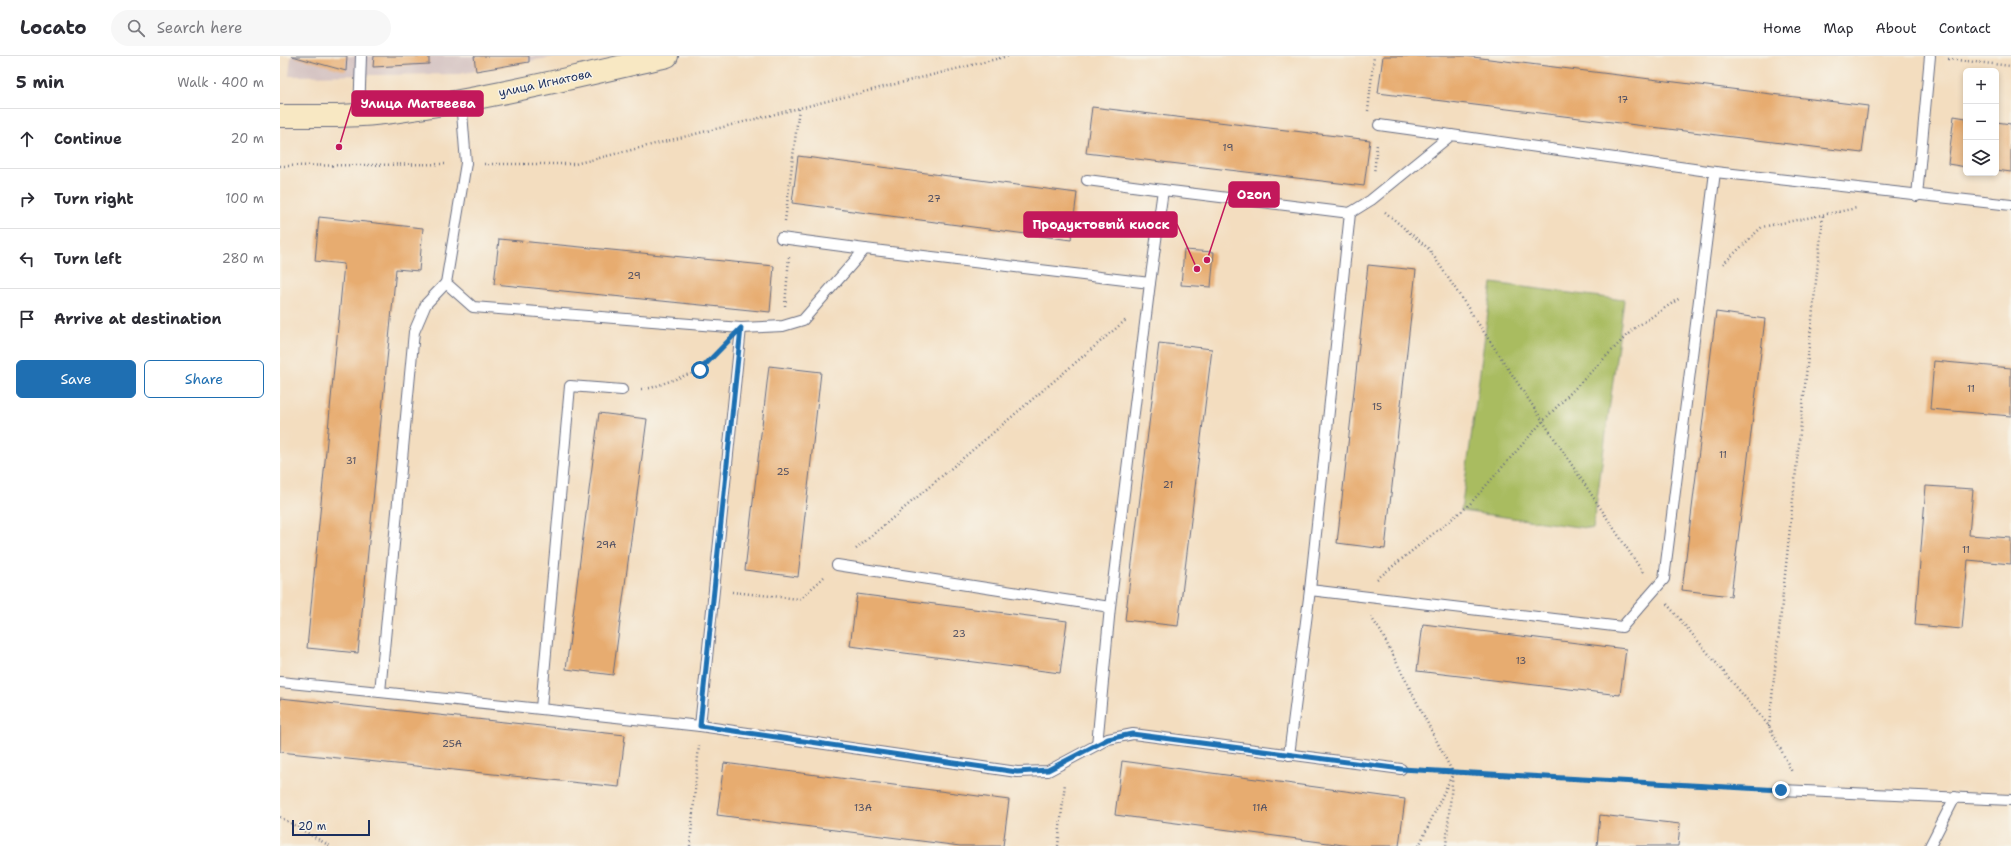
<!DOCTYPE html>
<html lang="en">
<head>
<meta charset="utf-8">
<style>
	:root { --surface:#fff; --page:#f7f7f7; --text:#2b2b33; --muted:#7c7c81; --line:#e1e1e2; --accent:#1f6fb2 }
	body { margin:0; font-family:"Shantell Sans",sans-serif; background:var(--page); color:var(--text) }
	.controls { position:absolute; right:12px; top:12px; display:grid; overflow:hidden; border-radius:6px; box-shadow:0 2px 6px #0003 }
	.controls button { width:36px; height:36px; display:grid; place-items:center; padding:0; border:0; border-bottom:1px solid var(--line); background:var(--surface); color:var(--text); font:20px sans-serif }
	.scale { position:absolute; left:12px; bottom:10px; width:78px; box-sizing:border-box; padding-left:4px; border:2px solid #1b2f5e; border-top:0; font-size:11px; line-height:14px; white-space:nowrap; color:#1b2f5e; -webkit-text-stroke:3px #f7f3e8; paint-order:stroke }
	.stop { position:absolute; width:12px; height:12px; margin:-9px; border:3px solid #1f6fb2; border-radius:50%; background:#fff }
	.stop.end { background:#1f6fb2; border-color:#fff; box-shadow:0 1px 4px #0008 }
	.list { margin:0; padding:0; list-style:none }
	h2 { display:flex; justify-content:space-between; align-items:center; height:52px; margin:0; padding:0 16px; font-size:17px }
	h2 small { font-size:13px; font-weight:400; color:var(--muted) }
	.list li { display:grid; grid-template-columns:26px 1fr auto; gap:12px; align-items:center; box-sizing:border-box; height:60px; padding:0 16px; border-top:1px solid var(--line) }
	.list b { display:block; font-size:15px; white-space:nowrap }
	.list em { font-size:13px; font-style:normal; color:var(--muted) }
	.actions { display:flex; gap:8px; padding:12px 16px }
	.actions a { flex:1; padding:9px 0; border:1px solid var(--accent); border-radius:6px; text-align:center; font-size:14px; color:var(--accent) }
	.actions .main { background:var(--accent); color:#fff }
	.icon { flex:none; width:22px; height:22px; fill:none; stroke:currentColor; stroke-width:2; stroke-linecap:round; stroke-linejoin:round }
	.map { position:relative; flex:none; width:1731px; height:790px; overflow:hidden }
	header { display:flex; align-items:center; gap:24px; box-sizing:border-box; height:56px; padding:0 20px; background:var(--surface); border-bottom:1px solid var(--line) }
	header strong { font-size:19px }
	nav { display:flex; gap:22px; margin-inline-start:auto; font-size:14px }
	.search { width:280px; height:36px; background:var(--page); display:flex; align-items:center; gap:10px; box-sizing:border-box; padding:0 14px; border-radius:22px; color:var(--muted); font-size:15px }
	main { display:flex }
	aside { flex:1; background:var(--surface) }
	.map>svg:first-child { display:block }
	.industrial { fill:#d2bfbf }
	.green { fill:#a9bc60; stroke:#62765f }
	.building { fill:#e7ac70 }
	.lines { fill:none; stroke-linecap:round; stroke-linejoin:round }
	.lane-casing { stroke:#676c80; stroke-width:12 }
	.secondary-casing { stroke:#676c80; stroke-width:24 }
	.path { stroke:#676c80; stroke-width:2.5; stroke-dasharray:1 3; stroke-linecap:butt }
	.lane { stroke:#fff; stroke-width:10 }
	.secondary { stroke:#f8e8c3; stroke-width:22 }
	.route { stroke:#1f6fb2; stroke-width:5 }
	.labels { text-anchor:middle; stroke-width:3; stroke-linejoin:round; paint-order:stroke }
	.number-label { font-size:10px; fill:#4e4e62 }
	.street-label { font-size:12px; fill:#1b2f5e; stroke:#f7f3e8 }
	.leader { fill:none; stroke:#c2185b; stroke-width:1.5 }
	.callout-dot { fill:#c2185b; stroke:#f7f3e8; stroke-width:1.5 }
	.callout { fill:#c2185b; stroke:#c2185b; stroke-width:1.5 }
	.callout-label { font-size:13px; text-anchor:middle; font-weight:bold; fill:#fff }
</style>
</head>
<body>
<header>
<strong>Locato</strong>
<div class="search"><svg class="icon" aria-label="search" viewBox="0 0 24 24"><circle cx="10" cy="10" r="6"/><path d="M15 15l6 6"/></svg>Search here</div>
<nav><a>Home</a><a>Map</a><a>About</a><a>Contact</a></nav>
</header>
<main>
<aside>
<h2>5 min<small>Walk · 400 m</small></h2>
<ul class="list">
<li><svg class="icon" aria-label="ahead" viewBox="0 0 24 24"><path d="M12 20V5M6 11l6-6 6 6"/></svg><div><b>Continue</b></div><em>20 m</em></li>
<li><svg class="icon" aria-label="right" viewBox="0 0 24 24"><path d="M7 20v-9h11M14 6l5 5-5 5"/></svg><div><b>Turn right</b></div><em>100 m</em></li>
<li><svg class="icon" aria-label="left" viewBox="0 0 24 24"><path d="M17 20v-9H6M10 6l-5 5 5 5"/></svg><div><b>Turn left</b></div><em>280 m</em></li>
<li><svg class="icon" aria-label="arrive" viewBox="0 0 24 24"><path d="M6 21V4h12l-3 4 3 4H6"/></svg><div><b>Arrive at destination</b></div></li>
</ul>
<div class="actions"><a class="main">Save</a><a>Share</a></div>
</aside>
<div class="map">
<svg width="1731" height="790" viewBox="0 0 1731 790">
	<rect width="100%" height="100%" fill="#f7f3e8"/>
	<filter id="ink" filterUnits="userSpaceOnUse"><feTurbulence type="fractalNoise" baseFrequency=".025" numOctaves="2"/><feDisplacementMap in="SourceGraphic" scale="8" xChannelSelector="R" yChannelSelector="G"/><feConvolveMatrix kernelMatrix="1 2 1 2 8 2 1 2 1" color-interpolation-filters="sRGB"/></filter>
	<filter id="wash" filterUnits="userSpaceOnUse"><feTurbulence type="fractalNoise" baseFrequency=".012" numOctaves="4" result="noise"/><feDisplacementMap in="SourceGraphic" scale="16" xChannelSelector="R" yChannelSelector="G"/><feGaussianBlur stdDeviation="0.9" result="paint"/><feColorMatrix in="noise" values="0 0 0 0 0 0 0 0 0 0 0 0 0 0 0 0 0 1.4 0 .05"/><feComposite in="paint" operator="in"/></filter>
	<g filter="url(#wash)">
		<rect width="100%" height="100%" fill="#f3ddbf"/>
		<polygon class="industrial" points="11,0 278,0 179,18 9,20"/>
		<polygon class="green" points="1212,227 1344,244 1313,473 1181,455"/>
		<g id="blocks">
			<g class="building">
				<polygon points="12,0 67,0 66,15"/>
				<polygon points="94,0 149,0 149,8 93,11"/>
				<polygon points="194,0 249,0 249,6 196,15"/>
				<polygon points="1103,0 1185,0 1588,50 1582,97 1098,37"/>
				<polygon points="812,51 1090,84 1084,130 806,97"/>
				<polygon points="1674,60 1686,62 1686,111 1668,108"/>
				<polygon points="1716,66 1731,68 1731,116 1716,114"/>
				<polygon points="518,100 797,137 791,184 512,147"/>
				<polygon points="39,161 143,172 139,215 116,213 78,597 27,592 64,208 35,205"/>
				<polygon points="219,183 494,210 490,256 214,228"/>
				<polygon points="904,194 934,196 931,231 901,229"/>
				<polygon points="1088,209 1136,214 1105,493 1057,487"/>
				<polygon points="1436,256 1485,263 1451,540 1402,534"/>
				<polygon points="879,287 932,293 898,570 845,564"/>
				<polygon points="1654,305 1731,312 1731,360 1650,353"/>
				<polygon points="489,310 541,316 518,521 465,514"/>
				<polygon points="319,357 367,363 333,619 286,613"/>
				<polygon points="1646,430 1693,433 1689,479 1731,482 1731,508 1688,504 1682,573 1635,569"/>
				<polygon points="577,538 787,565 780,617 570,590"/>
				<polygon points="1143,568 1346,593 1340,639 1137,615"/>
				<polygon points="0,642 345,679 339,731 0,696"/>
				<polygon points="842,705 1125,743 1119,790 1071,790 835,759"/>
				<polygon points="444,707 729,744 723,790 680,790 437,759"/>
				<polygon points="1320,759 1400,768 1398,790 1317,790"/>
			</g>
		</g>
	</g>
	<g filter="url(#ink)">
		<use href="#blocks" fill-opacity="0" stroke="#676c80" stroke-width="1"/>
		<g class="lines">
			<defs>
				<g id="lane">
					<polyline points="181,44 186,107 166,227 193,251 461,272 503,270 523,264 585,193 870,227 883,134 1070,157 1091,144 1171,79 1435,116 1731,149"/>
					<polyline points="79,59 81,0"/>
					<polyline points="1099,69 1171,79"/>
					<polyline points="807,124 883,134"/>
					<polyline points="1637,140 1650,0"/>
					<polyline points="1070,157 1030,534 1342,571 1384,523 1435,116"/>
					<polyline points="501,182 585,193"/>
					<polyline points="166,227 146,248 134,276 100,636 420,670 737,716 768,715 828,683 853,678 1121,713"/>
					<polyline points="557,509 830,551 870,227"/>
					<polyline points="0,626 100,636"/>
					<polyline points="261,652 290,330 342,334"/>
					<polyline points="420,670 461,272"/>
					<polyline points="817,689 830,551"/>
					<polyline points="1009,699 1030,534"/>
					<polyline points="1501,734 1731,744"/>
					<polyline points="1650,790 1675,741"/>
				</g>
				<path id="secondary" d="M0,60C37,60 75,61 112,56C205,43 296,21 387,0"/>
			</defs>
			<use href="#lane" class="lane-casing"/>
			<use href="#secondary" class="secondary-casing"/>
			<g class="path">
				<polyline points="1668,3 1731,10"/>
				<polyline points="1088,55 1094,0"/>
				<polyline points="204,108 295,108 728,0"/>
				<polyline points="0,110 167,108"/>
				<polyline points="1094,118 1097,88"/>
				<polyline points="1105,156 1149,193 1364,518"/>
				<polyline points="505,165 519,52"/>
				<polyline points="1443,208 1482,171 1577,152"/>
				<polyline points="505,250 509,201"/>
				<polyline points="361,333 371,332 420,314 440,293"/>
				<polyline points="576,493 847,263"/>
				<polyline points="1097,523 1189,449 1263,365 1352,274 1400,242"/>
				<polyline points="452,536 520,543 544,521"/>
				<polyline points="1387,548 1489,670 1512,716"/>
				<polyline points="1091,561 1101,576 1173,717 1166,790"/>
				<polyline points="1489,670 1543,159"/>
				<polyline points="1139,714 1172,717"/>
				<polyline points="0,761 50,790"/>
				<polyline points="410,790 419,689"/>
				<polyline points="778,790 785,727"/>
				<polyline points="1139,790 1173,717 1484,733"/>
			</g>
			<use href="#lane" class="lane"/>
			<use href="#secondary" class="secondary"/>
		</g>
	</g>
	<g class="lines" filter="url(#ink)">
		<polyline class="route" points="420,314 461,272 420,670 737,716 768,714 828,683 852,678 1121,713 1501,734"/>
	</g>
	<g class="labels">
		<g class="number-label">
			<text x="1343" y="47">17</text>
			<text x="948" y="95">19</text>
			<text x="654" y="146">27</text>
			<text x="354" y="223">29</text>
			<text x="1691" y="336">11</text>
			<text x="1097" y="354">15</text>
			<text x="1443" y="402">11</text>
			<text x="71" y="408">31</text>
			<text x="503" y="419">25</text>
			<text x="888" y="432">21</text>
			<text x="326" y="492">29А</text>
			<text x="1686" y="497">11</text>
			<text x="679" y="581">23</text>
			<text x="1241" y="608">13</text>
			<text x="172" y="691">25А</text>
			<text x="583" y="755">13А</text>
			<text x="980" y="755">11А</text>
		</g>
		<g class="street-label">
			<text transform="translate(265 27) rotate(-12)" y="4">улица Игнатова</text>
		</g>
	</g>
	<path class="leader" d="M59 91L72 48M927 204L949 138M917 213L897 168"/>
	<g class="callout-dot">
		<circle cx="59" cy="91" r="4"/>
		<circle cx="927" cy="204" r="4"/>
		<circle cx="917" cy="213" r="4"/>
	</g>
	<g class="callout">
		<rect x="72" y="35" width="131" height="25" rx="4"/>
		<rect x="949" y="126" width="50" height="25" rx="4"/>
		<rect x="744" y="156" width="153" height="25" rx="4"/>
	</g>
	<g class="callout-label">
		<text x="138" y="52">Улица Матвеева</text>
		<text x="974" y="143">Ozon</text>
		<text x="821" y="173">Продуктовый киоск</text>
	</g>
</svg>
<div class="controls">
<button>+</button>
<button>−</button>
<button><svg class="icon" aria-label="layers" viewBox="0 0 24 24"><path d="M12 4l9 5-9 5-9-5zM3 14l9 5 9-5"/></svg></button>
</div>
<div class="scale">20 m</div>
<div class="stop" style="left:420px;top:314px"></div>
<div class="stop end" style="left:1501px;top:734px"></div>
</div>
</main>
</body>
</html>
